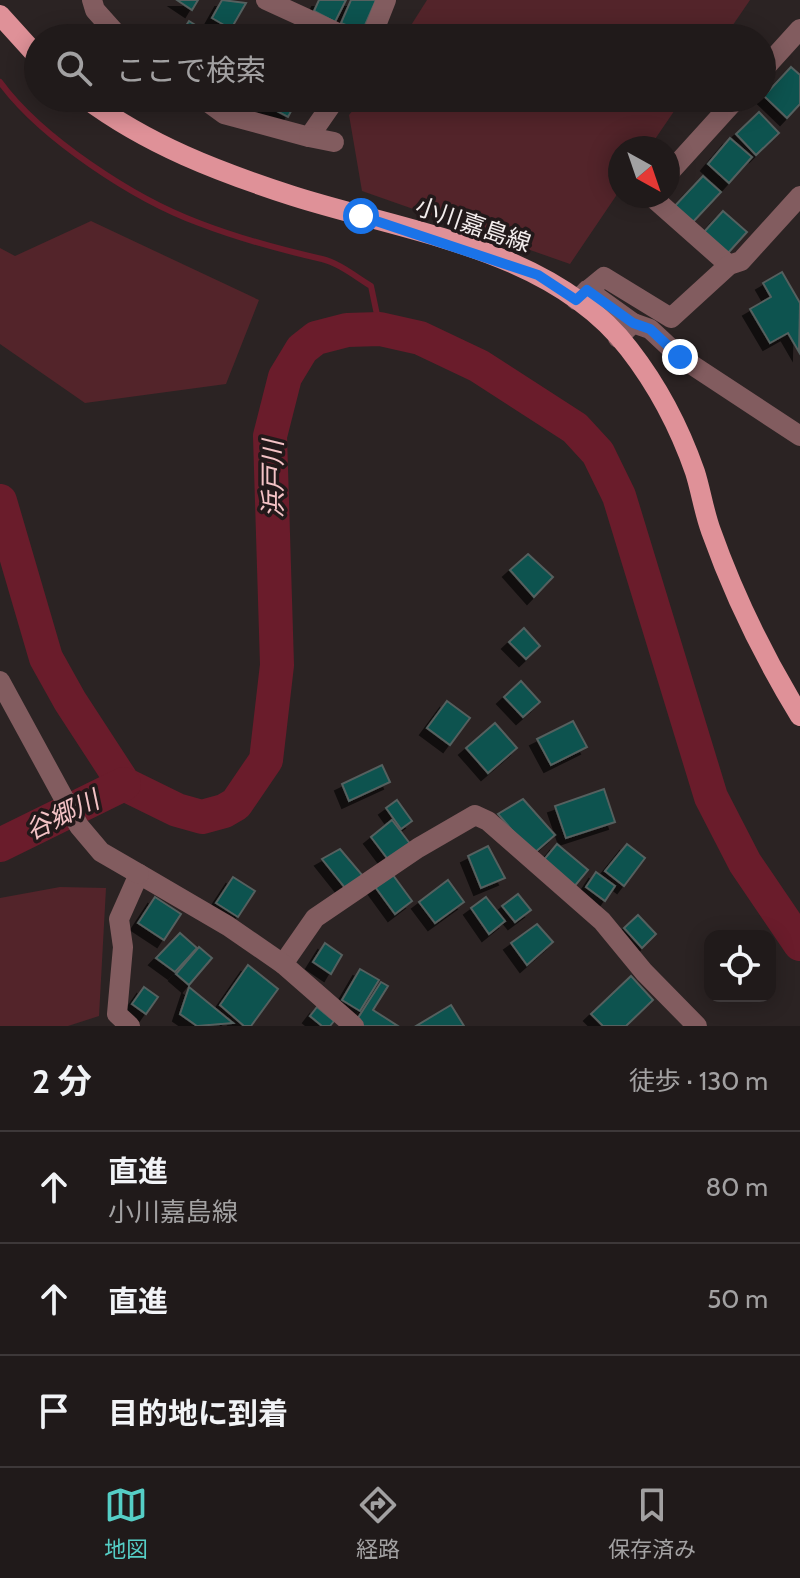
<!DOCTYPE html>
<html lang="ja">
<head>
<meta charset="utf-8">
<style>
	:root { --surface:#201a1a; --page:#282323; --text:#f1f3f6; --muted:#a2a1a2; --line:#3d3839; --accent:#55cec6 }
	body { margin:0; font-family:Cabin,"Noto Sans JP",sans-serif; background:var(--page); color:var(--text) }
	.controls { position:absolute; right:24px; bottom:24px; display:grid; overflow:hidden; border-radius:16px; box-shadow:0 4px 20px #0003 }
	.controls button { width:72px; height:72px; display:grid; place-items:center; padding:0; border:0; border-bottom:2px solid var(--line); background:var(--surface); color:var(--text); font:40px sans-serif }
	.compass { position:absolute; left:608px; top:136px; width:72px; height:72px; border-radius:50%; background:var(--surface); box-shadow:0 4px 20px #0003; rotate:140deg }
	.stop { position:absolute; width:24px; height:24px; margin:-18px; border:6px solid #1a73e8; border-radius:50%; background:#fff }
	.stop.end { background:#1a73e8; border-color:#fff; box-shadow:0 2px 8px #0008 }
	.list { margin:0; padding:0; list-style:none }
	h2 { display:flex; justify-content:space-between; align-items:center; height:104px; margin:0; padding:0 32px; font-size:34px }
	h2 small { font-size:26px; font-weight:400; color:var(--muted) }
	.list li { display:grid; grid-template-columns:52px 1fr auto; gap:24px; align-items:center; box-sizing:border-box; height:112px; padding:0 32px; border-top:2px solid var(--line) }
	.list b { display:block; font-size:30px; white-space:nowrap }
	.list p { margin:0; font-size:26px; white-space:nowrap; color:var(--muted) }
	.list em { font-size:26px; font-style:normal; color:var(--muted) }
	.icon { flex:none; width:44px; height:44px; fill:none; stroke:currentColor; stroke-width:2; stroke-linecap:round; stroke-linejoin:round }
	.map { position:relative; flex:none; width:800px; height:1026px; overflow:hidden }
	.search { position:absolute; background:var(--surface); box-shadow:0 4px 20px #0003; left:24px; right:24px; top:24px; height:88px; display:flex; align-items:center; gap:20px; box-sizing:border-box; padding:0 28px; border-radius:44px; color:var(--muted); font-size:30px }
	.sheet { height:440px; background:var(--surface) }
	nav { display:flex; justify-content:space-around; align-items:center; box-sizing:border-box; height:112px; border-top:2px solid var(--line); background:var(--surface); font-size:22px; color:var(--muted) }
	nav a { display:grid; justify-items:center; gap:4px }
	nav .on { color:var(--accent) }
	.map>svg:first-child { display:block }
	.green { fill:#53242a }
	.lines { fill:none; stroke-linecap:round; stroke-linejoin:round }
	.stream { stroke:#6a1c2b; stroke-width:6 }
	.river { stroke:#6a1c2b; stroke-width:34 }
	.building { fill:#08534f; stroke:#55605f; stroke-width:2; filter:url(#shadow) }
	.minor { stroke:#825c5f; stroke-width:20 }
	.tertiary { stroke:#825c5f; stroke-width:20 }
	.primary { stroke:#df9198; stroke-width:20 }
	.route { stroke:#1a73e8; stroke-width:10 }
	.labels { text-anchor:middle; stroke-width:7; stroke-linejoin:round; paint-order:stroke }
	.street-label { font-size:24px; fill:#f3eded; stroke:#22191a }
	.water-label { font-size:26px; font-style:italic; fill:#f4c3c6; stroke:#22191a }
</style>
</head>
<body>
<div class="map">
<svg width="800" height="1026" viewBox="0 0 800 1026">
	<defs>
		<filter id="shadow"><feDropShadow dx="-7" dy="7" stdDeviation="0" flood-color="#0009"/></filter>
	</defs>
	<rect width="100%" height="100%" fill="#2b2323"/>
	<g class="green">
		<polygon points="427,0 750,0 724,38 403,38"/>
		<polygon points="363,98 683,98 649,148 620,148 620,190 570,264 362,191 349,115"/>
		<polygon points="91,221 259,300 226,384 85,403 0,344 0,248 15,256"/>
		<polygon points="60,887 106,888 99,1016 68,1026 0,1026 0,898"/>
	</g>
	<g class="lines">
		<path class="stream" d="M0,82C41,138 134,199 199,223C238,238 282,250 322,259C339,263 356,277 371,286L380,329"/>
		<g class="river">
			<polyline points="0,501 46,658 70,701 124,784 177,810 202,817 224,811 236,804 266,760 277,665 270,436 285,377 302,349 316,338 347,330 380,329 420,338 479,366 575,428 598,453 619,496 711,797 745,863 800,944"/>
			<polyline points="0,845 124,784"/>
		</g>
	</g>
	<g class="building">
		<polygon points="177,0 198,0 192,10"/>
		<polygon points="222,0 246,3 231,29 212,18"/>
		<polygon points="319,0 346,0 335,22 314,11"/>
		<polygon points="351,0 376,0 362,32 341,23"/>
		<polygon points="189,21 213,36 212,38 178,38"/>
		<polygon points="791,67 800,75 800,104 787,118 764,96"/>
		<polygon points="260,98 298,98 288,117 258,101"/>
		<polygon points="759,112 779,133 756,155 736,134"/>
		<polygon points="730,138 752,157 729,183 708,164"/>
		<polygon points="703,176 721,192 691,224 673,208"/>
		<polygon points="723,211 747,232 728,253 704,232"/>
		<polygon points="782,272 800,303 799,352 788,333 770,343 750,309 771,297 763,283"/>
		<polygon points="528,554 553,577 534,597 510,570"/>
		<polygon points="524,628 540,646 526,659 509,642"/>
		<polygon points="521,681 540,702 523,717 504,697"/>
		<polygon points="447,701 470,718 450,745 427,728"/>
		<polygon points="573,721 587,747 551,765 537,739"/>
		<polygon points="495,723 517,748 488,773 466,748"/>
		<polygon points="382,765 390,782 349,801 342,784"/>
		<polygon points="604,789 615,822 566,838 555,806"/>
		<polygon points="523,799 555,835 533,854 498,814"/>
		<polygon points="397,800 412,821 401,829 386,808"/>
		<polygon points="392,820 411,845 390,862 371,837"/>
		<polygon points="557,844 588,870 573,888 542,862"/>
		<polygon points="627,844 645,858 624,886 605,871"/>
		<polygon points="488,846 505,878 481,888 468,856"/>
		<polygon points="340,849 363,876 346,889 322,859"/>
		<polygon points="390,871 412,901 395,914 373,884"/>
		<polygon points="596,872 615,886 605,901 586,887"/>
		<polygon points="233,877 255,891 238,917 216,903"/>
		<polygon points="448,880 464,902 435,923 419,902"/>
		<polygon points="518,894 531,910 515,922 502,906"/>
		<polygon points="155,897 181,914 164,940 138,923"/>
		<polygon points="486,897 505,921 489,934 471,908"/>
		<polygon points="638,915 656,934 642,948 624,928"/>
		<polygon points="537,924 553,942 527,965 511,943"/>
		<polygon points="180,933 197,948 175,972 156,958"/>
		<polygon points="325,943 342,955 331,974 313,962"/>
		<polygon points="199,947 212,958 189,985 176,974"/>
		<polygon points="248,965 278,989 251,1026 244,1026 220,1005"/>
		<polygon points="360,969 379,980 360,1011 342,1000"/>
		<polygon points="631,976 653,1000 626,1026 603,1026 591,1014"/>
		<polygon points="381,982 388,986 373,1010 398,1026 364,1026 356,1021"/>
		<polygon points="144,987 158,997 146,1014 132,1004"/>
		<polygon points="189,987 233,1023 197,1026 180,1014"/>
		<polygon points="451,1005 464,1026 416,1026"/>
		<polygon points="317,1007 334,1021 330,1026 322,1026 310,1016"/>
	</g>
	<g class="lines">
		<g class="minor">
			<polyline points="92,0 95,10 120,38"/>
			<polyline points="266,0 349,38"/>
			<polyline points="371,38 386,0"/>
			<polyline points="762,71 800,29"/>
			<polyline points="202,98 224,114 309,137 336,98"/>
			<polyline points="309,137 334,142"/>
			<polyline points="668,174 737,98"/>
			<polyline points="651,196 729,265"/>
			<polyline points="587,290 633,323"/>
			<polyline points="576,300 604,277 671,318 729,265 741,261 800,196"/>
			<polyline points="618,338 633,323 650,329 680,357 800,436"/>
			<polyline points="283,964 315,918 418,848 475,815 488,821 602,921 644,972 697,1026"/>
			<polyline points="130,1026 117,1014 123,947 119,919 139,874 228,926 283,964 354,1026"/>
		</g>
		<polyline class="tertiary" points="0,681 79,826 101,852 139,874"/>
		<g class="primary">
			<polyline points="0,15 38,57"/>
			<path d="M85,98C148,145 219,172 293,196C406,232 552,249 629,349C657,385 680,429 695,472C701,491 704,512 711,531C734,596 764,657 800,716"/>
		</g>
	</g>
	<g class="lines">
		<polyline class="route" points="361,216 538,275 576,300 587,290 633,323 650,329 680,357"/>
	</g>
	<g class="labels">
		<g class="street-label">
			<text transform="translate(473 225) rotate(19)" y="8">小川嘉島線</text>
		</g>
		<g class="water-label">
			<text transform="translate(273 479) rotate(-90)" y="9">浜戸川</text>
			<text transform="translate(62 815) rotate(-26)" y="9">谷郷川</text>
		</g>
	</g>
</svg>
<div class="controls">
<button><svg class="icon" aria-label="locate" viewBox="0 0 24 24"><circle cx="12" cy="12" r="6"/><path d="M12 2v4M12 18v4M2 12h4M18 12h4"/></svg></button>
</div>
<svg class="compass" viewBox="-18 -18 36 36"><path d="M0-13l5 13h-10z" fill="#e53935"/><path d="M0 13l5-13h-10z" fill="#a2a1a2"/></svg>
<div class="stop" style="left:361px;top:216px"></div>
<div class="stop end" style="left:680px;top:357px"></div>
<div class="search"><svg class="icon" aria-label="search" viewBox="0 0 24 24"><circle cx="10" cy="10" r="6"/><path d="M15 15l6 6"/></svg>ここで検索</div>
</div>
<section class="sheet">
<h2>2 分<small>徒歩 · 130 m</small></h2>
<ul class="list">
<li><svg class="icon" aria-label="ahead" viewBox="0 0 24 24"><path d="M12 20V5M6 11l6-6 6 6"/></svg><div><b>直進</b><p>小川嘉島線</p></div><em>80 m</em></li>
<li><svg class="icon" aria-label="ahead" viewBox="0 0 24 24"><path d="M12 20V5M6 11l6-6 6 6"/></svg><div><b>直進</b></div><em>50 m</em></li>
<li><svg class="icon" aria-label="arrive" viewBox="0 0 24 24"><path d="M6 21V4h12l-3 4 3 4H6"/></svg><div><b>目的地に到着</b></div></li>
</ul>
</section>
<nav>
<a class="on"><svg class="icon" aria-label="map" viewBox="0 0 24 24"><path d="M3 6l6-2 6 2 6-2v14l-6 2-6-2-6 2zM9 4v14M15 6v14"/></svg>地図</a>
<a><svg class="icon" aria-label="directions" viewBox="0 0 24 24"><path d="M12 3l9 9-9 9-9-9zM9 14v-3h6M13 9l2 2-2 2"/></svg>経路</a>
<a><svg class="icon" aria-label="saved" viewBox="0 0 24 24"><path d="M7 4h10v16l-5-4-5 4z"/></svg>保存済み</a>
</nav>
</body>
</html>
